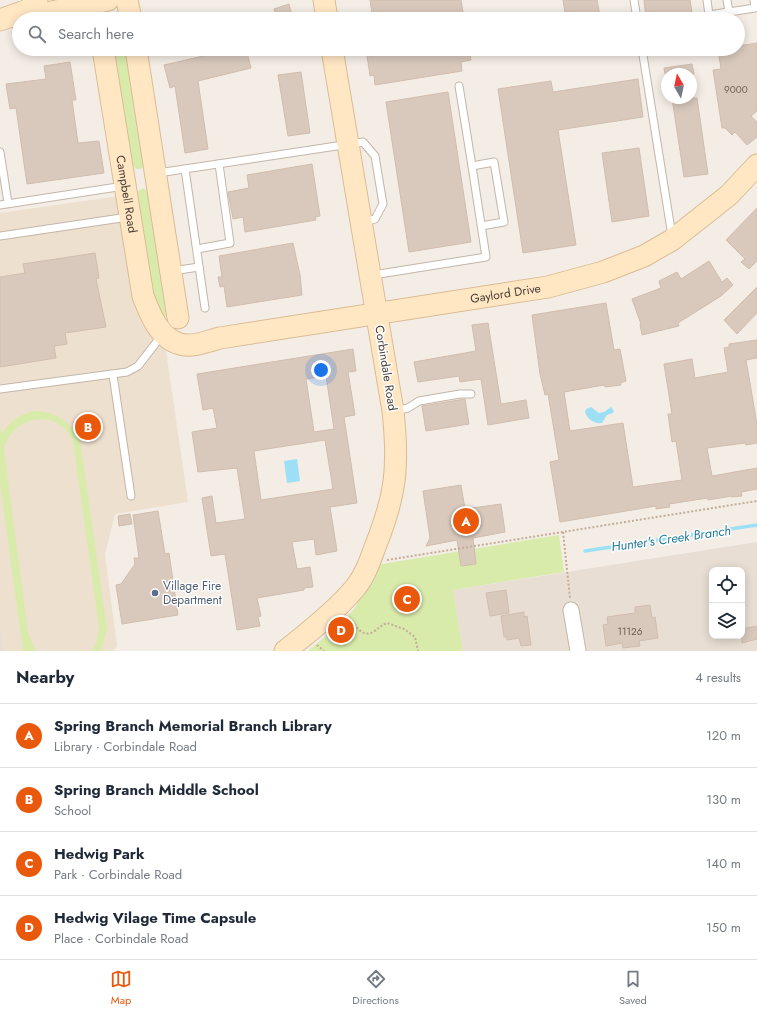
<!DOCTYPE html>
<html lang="en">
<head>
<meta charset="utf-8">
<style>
	:root { --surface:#fff; --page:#f2f2f3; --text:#1f2937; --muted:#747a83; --line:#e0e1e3; --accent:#ea580c }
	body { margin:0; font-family:Jost,sans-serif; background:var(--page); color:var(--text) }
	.controls { position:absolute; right:12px; bottom:12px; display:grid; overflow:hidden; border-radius:8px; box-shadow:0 2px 10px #0003 }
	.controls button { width:36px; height:36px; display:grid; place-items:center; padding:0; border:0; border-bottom:1px solid var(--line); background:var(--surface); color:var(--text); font:20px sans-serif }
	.compass { position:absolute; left:661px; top:68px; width:36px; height:36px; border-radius:50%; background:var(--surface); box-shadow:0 2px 10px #0003; rotate:351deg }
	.you { position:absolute; left:321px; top:370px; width:14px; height:14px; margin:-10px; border:3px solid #fff; border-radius:50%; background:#1a73e8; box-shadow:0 0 0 6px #1a73e833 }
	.badge { display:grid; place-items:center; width:26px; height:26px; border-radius:50%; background:var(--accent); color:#fff; font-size:13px; font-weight:700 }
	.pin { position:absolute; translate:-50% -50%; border:2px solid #fff; box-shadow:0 1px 4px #0006 }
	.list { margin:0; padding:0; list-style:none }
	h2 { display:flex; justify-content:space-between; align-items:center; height:52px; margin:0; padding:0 16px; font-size:17px }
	h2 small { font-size:13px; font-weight:400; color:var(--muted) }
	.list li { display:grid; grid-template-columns:26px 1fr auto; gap:12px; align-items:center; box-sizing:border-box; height:64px; padding:0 16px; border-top:1px solid var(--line) }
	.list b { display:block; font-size:15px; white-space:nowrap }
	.list p { margin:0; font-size:13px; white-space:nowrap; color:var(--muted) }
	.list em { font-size:13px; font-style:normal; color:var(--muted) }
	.icon { flex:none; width:22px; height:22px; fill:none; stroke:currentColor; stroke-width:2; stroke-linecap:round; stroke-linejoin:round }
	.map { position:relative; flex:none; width:757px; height:651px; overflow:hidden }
	.search { position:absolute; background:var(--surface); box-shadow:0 2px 10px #0003; left:12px; right:12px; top:12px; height:44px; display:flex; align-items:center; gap:10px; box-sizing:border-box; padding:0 14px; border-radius:22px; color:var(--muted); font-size:15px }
	.sheet { height:308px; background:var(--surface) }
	nav { display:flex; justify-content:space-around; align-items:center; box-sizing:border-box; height:56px; border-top:1px solid var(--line); background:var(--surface); font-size:11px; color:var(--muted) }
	nav a { display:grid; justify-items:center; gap:2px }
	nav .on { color:var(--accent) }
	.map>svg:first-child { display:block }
	.residential { fill:#e8ded3; fill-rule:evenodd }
	.education { fill:#eee0ce }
	.green { fill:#d9ebab }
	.water { fill:#9de0f5 }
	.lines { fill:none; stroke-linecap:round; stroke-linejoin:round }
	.stream { stroke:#9de0f5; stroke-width:3.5 }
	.building { fill:#d9c9bd; stroke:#d1bdad; fill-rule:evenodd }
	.lane-casing { stroke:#c3b6aa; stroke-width:9 }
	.street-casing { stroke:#c3b6aa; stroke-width:17 }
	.secondary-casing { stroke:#dabc94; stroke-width:23 }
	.path { stroke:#c3ac98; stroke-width:2; stroke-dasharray:2 2; stroke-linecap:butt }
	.lane { stroke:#fff; stroke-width:7 }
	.street { stroke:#fff; stroke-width:15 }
	.secondary { stroke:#ffe7c4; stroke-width:21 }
	.service-dot { fill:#5c6f8a; stroke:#fff; stroke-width:1.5 }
	.labels { text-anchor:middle; stroke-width:3; stroke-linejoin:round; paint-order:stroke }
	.number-label { font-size:10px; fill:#6c5f56 }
	.street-label { font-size:12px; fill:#473c34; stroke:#fff }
	.service-label { font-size:12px; fill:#4e5e75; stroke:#fff; text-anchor:start }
	.water-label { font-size:13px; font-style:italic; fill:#227a98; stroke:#fff }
</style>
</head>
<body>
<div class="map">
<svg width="757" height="651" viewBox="0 0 757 651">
	<rect width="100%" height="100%" fill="#f4ede5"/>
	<g class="residential">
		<path d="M757,542V651H463L453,590ZM712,570H742V636H712Z"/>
		<polygon points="0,623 5,651 0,651"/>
	</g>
	<polygon class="education" points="119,196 150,331 166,351 188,502 115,514 105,554 117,646 113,651 5,651 0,623 0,213"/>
	<g class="green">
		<polygon points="111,49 126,49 145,164 141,169 136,169 133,166"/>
		<polygon points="143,188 147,191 150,196 168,304 166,315 161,318 151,308 137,198 138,191"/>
		<path d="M35,411C56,411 70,422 80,440L107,629L101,651H92L96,645L99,627L73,442C59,407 14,415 4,448L28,633L36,651H23L0,483V426L2,434C9,421 20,414 35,411Z"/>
		<polygon points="559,535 564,572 453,590 463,651 308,651 338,626 355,608 376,565"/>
	</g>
	<g class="water">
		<path d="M591,407L599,413L604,412L611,407L614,411L613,413L607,415L602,423C594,424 587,419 585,412L586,409Z"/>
		<polygon points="297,459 300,481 287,483 284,461"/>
	</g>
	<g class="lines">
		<polyline class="stream" points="585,551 757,525"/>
	</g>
	<g class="building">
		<polygon points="370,0 461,0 464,19 373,19"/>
		<polygon points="563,0 597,0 600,16 566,19"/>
		<polygon points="644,0 690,0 693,19 646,19"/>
		<polygon points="289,4 293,19 277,19 274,9"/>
		<polygon points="757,43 757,111 751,116 757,122 757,137 747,145 735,132 732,135 725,128 722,128 713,70 721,69 718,49 738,49 738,46"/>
		<polygon points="211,49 246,49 251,68 198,81 208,149 185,153 175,86 170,88 164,65 212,54"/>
		<polygon points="366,49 469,49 471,60 461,62 462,71 375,85 374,75 370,76"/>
		<polygon points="70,62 76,100 72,100 78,143 99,141 104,173 27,184 16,108 10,109 6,84 46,79 44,66"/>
		<polygon points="692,64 694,74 665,74 664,68"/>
		<polygon points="301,72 310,133 288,136 278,75"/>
		<polygon points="638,79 643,117 558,130 576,245 523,253 498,89 551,81 553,92"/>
		<polygon points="448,92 471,242 409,252 386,102"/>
		<polygon points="672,98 697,98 708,174 684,177"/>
		<polygon points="639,148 649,216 612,222 602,153"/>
		<polygon points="312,164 320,216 315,217 316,220 245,232 243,217 233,219 228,192 249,188 247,175"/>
		<polygon points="757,208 757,261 749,269 741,262 745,259 726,240"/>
		<polygon points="293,243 300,275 302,295 227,307 224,286 220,287 218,277 222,277 219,256"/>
		<polygon points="95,253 99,278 96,279 106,327 65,333 67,344 54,346 56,358 0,367 0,277 25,273 23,264"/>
		<polygon points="709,261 722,282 727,278 733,285 721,296 678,323 679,326 642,335 640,324 641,324 632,299 661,288 659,281 677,272 681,279"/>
		<polygon points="757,287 757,313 737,334 724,320"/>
		<polygon points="606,303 614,350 620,349 626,381 620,383 621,385 605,387 604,385 564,392 570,431 623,423 633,487 682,480 676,441 672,442 668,414 672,414 664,364 692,359 695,378 728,372 724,348 729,347 729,344 757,340 757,358 746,360 757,424 757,443 746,445 745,443 707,448 712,476 757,468 757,489 741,492 742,496 732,497 732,496 708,500 708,498 669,504 670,507 656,509 656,506 560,522 550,462 559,460 548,394 545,395 540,374 532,315"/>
		<polygon points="488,323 501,404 526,400 529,418 488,425 481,379 460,382 459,376 418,382 414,362 476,351 472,325"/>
		<path d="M353,349L356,371L348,372L355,415L344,417L357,503L330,507L337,551L316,555L314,539L292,542L297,569L310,567L313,587L304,588V590L257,598L261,616L258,617L260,626L237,630L225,554L211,556L202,498L212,496L216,523L245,519L237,468L198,472L192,432L217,428L213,408L203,410L197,374ZM326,376L334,429L314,432L306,379ZM325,440L333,489L261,500L254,451Z"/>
		<polygon points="465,399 469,424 426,431 422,406"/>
		<polygon points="461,485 465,509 501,504 505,532 473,538 476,564 461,566 457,540 426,546 430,538 423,491"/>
		<polygon points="158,511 165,554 169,553 178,615 122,624 116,585 121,584 135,564 134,558 139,558 133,515"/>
		<polygon points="130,514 132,524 119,526 118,516"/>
		<polygon points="506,590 509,613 490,616 486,593"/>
		<polygon points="650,605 652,618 655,617 658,638 639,641 640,646 623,648 622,643 606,646 603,625 608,624 607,617 635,613 635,607"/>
		<polygon points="524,612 524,617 527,616 531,645 521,646 519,638 507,640 507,637 504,637 501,616"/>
		<polygon points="757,626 757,639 742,643 742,629"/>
	</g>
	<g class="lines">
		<defs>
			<g id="lane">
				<polyline points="634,0 637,19"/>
				<polyline points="707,0 709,15 755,8 754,0"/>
				<polyline points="727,0 729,12"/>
				<polyline points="642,49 672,236"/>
				<polyline points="459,86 472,166"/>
				<polyline points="0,152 8,203"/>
				<polyline points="185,169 205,308"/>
				<polyline points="158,173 363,142 375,156 383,204 375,219 364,222"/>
				<polyline points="0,205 124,186"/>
				<polyline points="0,236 128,217"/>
				<polyline points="197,249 230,243 219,164"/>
				<polyline points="172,271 199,267"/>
				<polyline points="373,275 486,257 472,166 494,162 504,222 481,226"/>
				<polyline points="113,375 131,496"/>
				<polyline points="0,389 127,372 138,366 162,335"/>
				<polyline points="395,411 408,408 419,401 460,394 471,394"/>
			</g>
			<polyline id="street" points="571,610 578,651"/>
			<g id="secondary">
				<polyline points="127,0 131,19"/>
				<polyline points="324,0 327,19"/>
				<polyline points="19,19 108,0"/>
				<polyline points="0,20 28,10 37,0"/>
				<path id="s1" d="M103,49L143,296C150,314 159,338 180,344C192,348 208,341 220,338L548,287L603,272L644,256L672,240L729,195L757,165"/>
				<polyline points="136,49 178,318"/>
				<path d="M285,651C308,633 337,610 355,588C365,576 370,561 375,547C396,495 399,467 393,411L332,49"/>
			</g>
		</defs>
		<use href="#lane" class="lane-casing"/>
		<use href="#street" class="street-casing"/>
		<use href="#secondary" class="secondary-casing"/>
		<g class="path">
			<polyline points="563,532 570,598"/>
			<polyline points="387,560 757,501"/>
			<path d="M349,618C355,625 362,638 373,632C378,629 381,625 387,623L404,629L415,637L418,651"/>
			<polyline points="317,645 324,651"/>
		</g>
		<use href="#lane" class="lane"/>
		<use href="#street" class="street"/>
		<use href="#secondary" class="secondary"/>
	</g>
	<circle class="service-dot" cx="155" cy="593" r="4"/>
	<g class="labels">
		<g class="number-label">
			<text x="736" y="93">9000</text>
			<text x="630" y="635">11126</text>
		</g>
		<g class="street-label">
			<text dy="4" stroke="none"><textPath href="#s1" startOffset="147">Campbell Road</textPath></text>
			<text dy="4" stroke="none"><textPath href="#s1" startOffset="643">Gaylord Drive</textPath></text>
			<text transform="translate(386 368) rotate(81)" y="4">Corbindale Road</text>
		</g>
		<g class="service-label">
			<text x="163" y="590">Village Fire<tspan x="163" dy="14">Department</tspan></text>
		</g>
		<g class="water-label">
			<text transform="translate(671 538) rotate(-8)" y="5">Hunter's Creek Branch</text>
		</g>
	</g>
</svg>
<div class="controls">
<button><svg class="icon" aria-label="locate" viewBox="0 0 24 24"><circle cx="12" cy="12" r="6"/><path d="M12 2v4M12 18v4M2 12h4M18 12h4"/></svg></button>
<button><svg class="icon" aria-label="layers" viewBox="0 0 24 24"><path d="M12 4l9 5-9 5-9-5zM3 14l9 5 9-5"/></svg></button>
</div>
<svg class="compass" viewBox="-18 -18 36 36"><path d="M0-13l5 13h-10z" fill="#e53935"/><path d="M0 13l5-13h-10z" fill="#747a83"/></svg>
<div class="you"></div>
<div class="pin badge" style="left:466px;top:521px">A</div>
<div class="pin badge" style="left:88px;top:427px">B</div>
<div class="pin badge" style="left:407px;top:599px">C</div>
<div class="pin badge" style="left:341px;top:630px">D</div>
<div class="search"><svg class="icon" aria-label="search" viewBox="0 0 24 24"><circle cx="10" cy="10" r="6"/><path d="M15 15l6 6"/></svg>Search here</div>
</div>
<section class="sheet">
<h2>Nearby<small>4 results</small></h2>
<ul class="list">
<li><span class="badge">A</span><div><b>Spring Branch Memorial Branch Library</b><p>Library · Corbindale Road</p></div><em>120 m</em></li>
<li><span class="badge">B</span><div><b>Spring Branch Middle School</b><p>School</p></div><em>130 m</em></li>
<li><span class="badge">C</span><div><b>Hedwig Park</b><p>Park · Corbindale Road</p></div><em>140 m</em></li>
<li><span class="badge">D</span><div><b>Hedwig Vilage Time Capsule</b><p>Place · Corbindale Road</p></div><em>150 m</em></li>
</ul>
</section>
<nav>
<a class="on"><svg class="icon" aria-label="map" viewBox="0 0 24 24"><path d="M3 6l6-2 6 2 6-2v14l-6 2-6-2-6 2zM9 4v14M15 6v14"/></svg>Map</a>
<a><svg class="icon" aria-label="directions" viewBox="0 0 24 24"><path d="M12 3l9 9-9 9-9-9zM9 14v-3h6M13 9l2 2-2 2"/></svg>Directions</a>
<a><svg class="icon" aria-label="saved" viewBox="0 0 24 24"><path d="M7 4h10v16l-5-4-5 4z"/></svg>Saved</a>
</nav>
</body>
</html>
